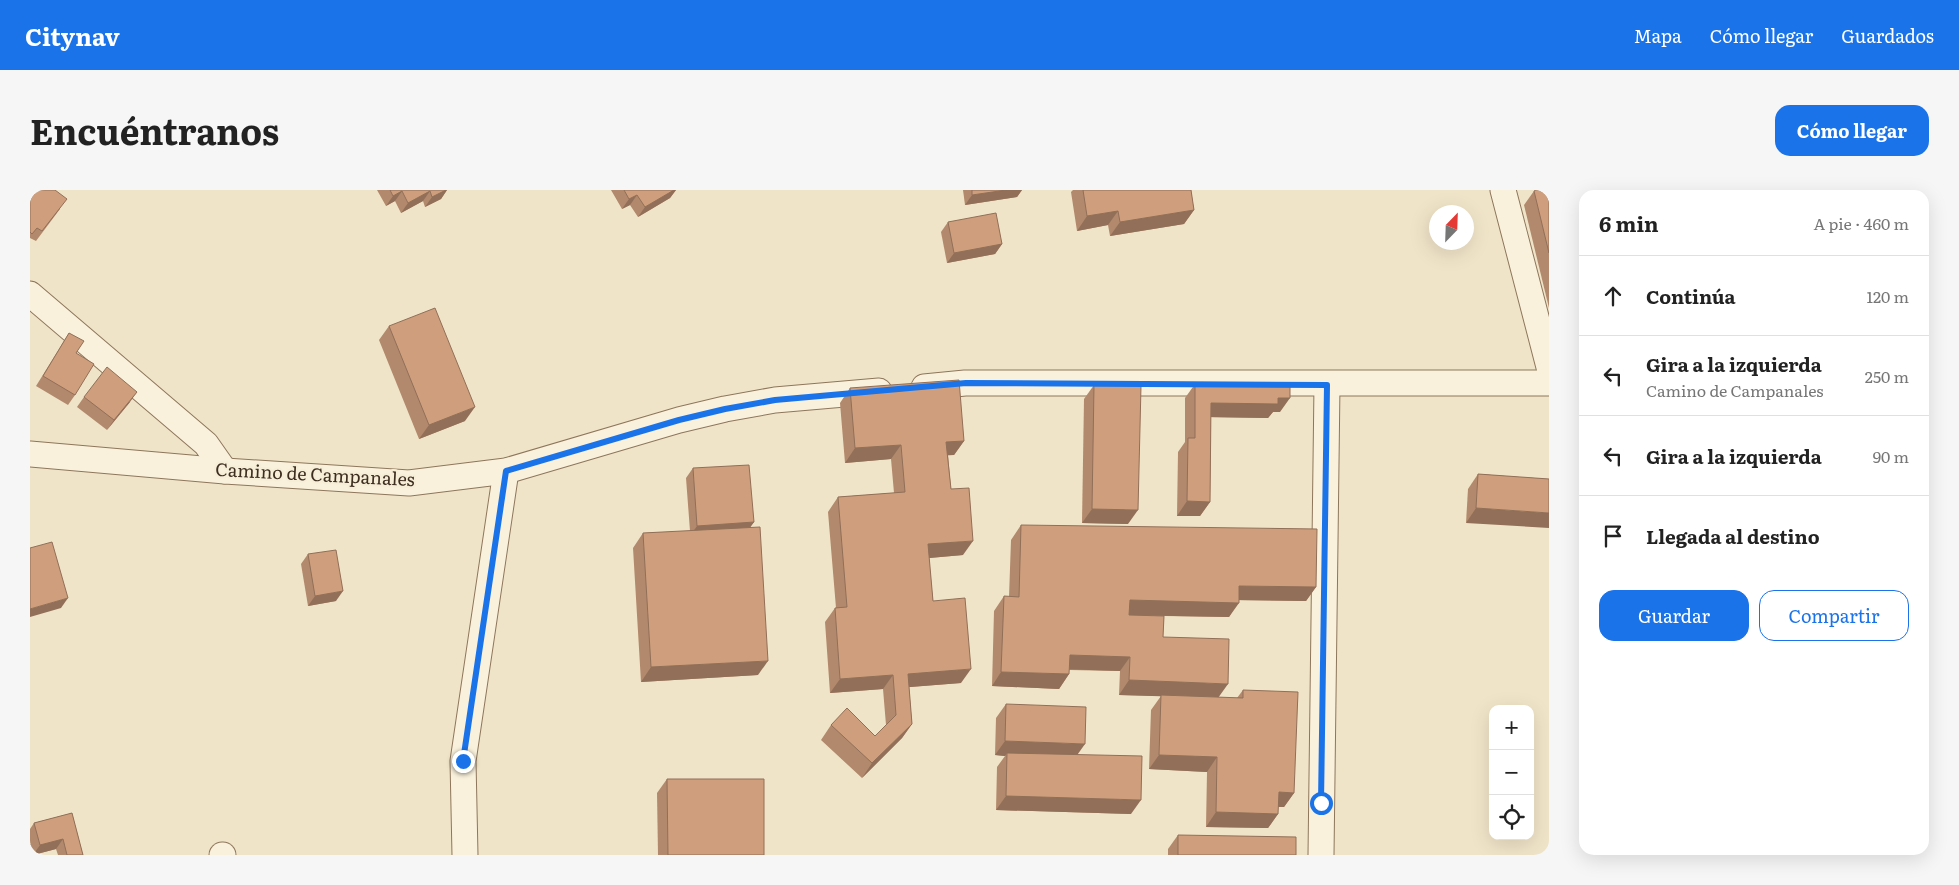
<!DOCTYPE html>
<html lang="es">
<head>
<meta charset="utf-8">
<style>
	:root { --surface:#fff; --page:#f6f6f6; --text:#222; --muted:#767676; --line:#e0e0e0; --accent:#1a73e8 }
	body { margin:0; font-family:Literata,serif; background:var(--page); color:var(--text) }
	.controls { position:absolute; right:15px; bottom:15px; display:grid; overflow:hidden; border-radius:10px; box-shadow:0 5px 20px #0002 }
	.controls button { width:45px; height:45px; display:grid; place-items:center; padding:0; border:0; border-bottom:1px solid var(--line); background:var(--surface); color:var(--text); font:25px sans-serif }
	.compass { position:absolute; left:1399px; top:15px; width:45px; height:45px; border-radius:50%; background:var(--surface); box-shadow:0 5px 20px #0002; rotate:23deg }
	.stop { position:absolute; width:15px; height:15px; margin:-11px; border:4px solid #1a73e8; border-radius:50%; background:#fff }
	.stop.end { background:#1a73e8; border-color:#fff; box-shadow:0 1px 5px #0008 }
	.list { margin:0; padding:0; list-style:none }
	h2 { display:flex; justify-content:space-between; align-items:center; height:65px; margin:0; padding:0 20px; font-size:21px }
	h2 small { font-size:16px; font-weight:400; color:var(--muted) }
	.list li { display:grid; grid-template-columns:32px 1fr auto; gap:15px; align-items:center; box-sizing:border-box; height:80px; padding:0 20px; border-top:1px solid var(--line) }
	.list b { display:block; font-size:19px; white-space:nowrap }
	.list p { margin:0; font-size:16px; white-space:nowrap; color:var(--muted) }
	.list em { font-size:16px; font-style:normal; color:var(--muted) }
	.actions { display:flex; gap:10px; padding:15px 20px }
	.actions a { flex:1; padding:11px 0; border:1px solid var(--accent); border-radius:15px; text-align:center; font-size:18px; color:var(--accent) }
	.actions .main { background:var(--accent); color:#fff }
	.icon { flex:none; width:28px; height:28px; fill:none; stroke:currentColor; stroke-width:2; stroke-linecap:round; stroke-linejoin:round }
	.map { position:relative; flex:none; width:1519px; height:665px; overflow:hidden; border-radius:15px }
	header { display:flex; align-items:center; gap:30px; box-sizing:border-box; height:70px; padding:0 25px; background:var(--accent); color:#fff }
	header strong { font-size:24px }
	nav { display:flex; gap:28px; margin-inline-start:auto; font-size:18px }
	.intro { display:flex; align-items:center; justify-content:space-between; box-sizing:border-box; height:120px; padding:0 30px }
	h1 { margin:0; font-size:35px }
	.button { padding:12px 22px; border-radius:15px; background:var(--accent); color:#fff; font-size:18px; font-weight:700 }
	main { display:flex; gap:30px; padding:0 30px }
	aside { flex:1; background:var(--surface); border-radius:15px; box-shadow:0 5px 20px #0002 }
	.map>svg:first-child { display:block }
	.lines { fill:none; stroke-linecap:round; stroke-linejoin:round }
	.minor-casing { stroke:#8d765c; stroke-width:27 }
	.minor { stroke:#faf1dc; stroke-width:25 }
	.wall { fill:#b2896c }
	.shaded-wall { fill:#916f58 }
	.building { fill:#cf9f7d; stroke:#916f58 }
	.route { stroke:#1a73e8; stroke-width:6 }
	.labels { text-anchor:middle; stroke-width:4.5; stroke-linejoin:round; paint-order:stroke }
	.street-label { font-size:18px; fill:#3d2e20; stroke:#f7eed8 }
</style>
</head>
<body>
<header>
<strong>Citynav</strong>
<nav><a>Mapa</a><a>Cómo llegar</a><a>Guardados</a></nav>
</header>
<div class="intro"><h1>Encuéntranos</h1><a class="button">Cómo llegar</a></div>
<main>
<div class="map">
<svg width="1519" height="665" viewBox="0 0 1519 665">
	<rect width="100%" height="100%" fill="#f0e4c8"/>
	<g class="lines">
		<defs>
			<g id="minor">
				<polyline points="1473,0 1519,177"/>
				<polyline points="0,104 176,254 195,281"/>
				<polyline points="894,197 935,193 1519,193"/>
				<polyline points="0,264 195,281 379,293 476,281 649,230 695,219 745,210 849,201"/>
				<polyline points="192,665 193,665"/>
				<polyline points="435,665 433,571 476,281"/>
				<polyline points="1291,665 1297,195"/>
			</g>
		</defs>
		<use href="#minor" class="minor-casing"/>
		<use href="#minor" class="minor"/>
	</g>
	<g class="wall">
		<polygon points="0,0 30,19 6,51 0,48"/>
		<polygon points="347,0 417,0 411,9 395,17 393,11 371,23 365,11 356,16"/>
		<polygon points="581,0 646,0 640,8 608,27 600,15 592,19"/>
		<polygon points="933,0 992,0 987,7 935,15"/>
		<polygon points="1043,0 1161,0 1164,20 1154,34 1080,46 1078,35 1047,41 1041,2"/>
		<polygon points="1519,0 1519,118 1494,15 1504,1"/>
		<polygon points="918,32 972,54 965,64 917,73 911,42"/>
		<polygon points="359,136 435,231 389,249 349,150"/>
		<polygon points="39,143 46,163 45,205 38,215 6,196"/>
		<polygon points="1165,194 1250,222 1243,222 1238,228 1181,227 1180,312 1170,326 1147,326 1148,262 1155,252 1155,208"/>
		<polygon points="1064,195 1098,334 1052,333 1054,209"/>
		<polygon points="820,198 934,251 924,265 918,265 921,299 933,365 899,368 903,411 931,493 879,497 882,534 872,548 832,588 791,550 801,535 845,546 856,535 853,499 800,503 795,432 805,418 806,418 798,322 808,307 864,303 861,269 815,273 810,213"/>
		<polygon points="54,207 100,212 77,240 47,217"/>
		<polygon points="663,278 724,332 720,337 728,485 611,492 603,358 613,343 660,341 656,288"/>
		<polygon points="1448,284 1519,289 1436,333 1438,299"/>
		<polygon points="991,335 1286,397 1276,411 1209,410 1199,427 1134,426 1133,447 1188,507 1207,508 1213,500 1264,603 1254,617 1248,617 1248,624 1238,638 1176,637 1177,582 1119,579 1121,520 1131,506 1089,505 1090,481 1039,480 1039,484 1029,499 962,496 964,421 974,406 979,407 981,350"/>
		<polygon points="278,364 306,411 278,416 271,374"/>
		<polygon points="976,514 1048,565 1101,624 966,620 967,577 975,566 965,565 966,528"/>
		<polygon points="637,589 734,665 628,665 627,603"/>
		<polygon points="42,623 53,665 28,665 26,659 3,665 0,653 0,639 4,633"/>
		<polygon points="1148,645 1266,665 1138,665 1138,659"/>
	</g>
	<g class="shaded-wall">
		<polygon points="416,0 417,0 411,9 395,17 402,7"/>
		<polygon points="644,0 646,0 640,8 608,27 615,17"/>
		<polygon points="976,0 992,0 987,7 935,15 942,5"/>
		<polygon points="372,1 365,11 356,16 363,6"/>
		<polygon points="400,1 393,11 371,23 378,13"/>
		<polygon points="607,5 600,15 592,19 599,9"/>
		<polygon points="1164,20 1154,34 1080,46 1090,32"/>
		<polygon points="1088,21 1078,35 1047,41 1057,26"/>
		<polygon points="972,54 965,64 917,73 924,63"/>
		<polygon points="107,202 100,212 77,240 84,230"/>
		<polygon points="1248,208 1260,208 1250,222 1243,222 1238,228 1171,227 1181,213"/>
		<polygon points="445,217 435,231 389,249 399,235"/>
		<polygon points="934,251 924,265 906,266 916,252"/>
		<polygon points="871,255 861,269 815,273 825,258"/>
		<polygon points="1157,311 1180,312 1170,326 1147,326"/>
		<polygon points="1446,318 1519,323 1519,338 1436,333"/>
		<polygon points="1062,319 1108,320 1098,334 1052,333"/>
		<polygon points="724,332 717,342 660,346 667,336"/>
		<polygon points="943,351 933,365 888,369 898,354"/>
		<polygon points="1209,396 1286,397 1276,411 1199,410"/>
		<polygon points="313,401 306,411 278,416 285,406"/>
		<polygon points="38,408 31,418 0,427 0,419"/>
		<polygon points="1100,410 1209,413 1199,427 1090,425"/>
		<polygon points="1040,465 1100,467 1090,481 1030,479"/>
		<polygon points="738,471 728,485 611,492 621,477"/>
		<polygon points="941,479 931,493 868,498 878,484"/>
		<polygon points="971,482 1039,484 1029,499 962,496"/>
		<polygon points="863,485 853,499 800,503 810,489"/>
		<polygon points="1099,490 1198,494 1188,508 1089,505"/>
		<polygon points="882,534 872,548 832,588 842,573"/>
		<polygon points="975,551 1055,554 1045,568 977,563 975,566 965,565"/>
		<polygon points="1129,565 1187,567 1177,582 1119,579"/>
		<polygon points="1249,602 1264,603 1254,617 1239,617"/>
		<polygon points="976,606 1111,610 1101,624 966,620"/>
		<polygon points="1186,622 1248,624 1238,638 1176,637"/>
		<polygon points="33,649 26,659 3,665 10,655"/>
	</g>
	<g class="building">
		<polygon points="0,0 25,0 37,9 12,41 7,38 2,44 0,42"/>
		<polygon points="360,0 416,0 402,7 400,1 378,13 372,1 363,6"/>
		<polygon points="594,0 644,0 615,17 607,5 599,9"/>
		<polygon points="942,0 976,0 942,5"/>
		<polygon points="1053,0 1161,0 1164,20 1090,32 1088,21 1057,26"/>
		<polygon points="1506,0 1519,0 1519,63 1504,1"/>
		<polygon points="966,23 972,54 924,63 918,32"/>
		<polygon points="405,118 445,217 399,235 359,136"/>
		<polygon points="39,143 54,151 46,163 64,174 45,205 13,186"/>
		<polygon points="77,177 107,202 84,230 54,207"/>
		<polygon points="929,190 934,251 916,252 921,299 939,298 943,351 898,354 903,411 935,408 941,479 878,484 882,534 842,573 801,535 817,518 845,546 866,525 863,485 810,489 805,418 817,417 808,307 875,302 871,255 825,258 820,198"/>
		<polygon points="1165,194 1260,194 1260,208 1248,208 1248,214 1181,213 1180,312 1157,311 1158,248 1165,248"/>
		<polygon points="1064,195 1111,196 1108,320 1062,319"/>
		<polygon points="719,275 724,332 667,336 663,278"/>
		<polygon points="1448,284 1519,289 1519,323 1446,318"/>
		<polygon points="991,335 1287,339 1286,397 1209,396 1209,413 1100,410 1099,425 1134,426 1133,447 1199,449 1198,494 1099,490 1100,467 1040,465 1039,484 971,482 974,406 989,407"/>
		<polygon points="730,337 738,471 621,477 613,343"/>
		<polygon points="22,352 38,408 0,419 0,358"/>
		<polygon points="306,360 313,401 285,406 278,364"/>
		<polygon points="1213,500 1268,502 1264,603 1249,602 1248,624 1186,622 1187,567 1129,565 1131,505 1213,508"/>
		<polygon points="976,514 1056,517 1055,554 975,551"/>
		<polygon points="977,563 1112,566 1111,610 976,606"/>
		<polygon points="637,589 734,589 734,665 638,665"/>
		<polygon points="42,623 53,665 37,665 33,649 10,655 4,633"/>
		<polygon points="1148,645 1266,647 1266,665 1148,665"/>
		<polygon points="0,654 3,665 0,665"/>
	</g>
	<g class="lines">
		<polyline class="route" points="433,571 476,281 649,230 695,219 745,210 936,193 1297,195 1291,613"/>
	</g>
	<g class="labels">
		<g class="street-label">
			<text transform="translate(285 285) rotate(3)" y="6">Camino de Campanales</text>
		</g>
	</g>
</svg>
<div class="controls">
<button>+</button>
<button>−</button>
<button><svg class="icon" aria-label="locate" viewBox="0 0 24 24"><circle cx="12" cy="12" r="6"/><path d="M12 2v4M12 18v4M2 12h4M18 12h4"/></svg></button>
</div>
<svg class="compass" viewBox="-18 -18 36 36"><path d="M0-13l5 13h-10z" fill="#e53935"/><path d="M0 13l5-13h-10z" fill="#767676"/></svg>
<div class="stop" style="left:1291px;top:613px"></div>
<div class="stop end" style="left:433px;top:571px"></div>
</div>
<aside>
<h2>6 min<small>A pie · 460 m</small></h2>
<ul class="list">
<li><svg class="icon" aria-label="ahead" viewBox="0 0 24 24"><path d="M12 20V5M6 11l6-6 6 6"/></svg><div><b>Continúa</b></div><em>120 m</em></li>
<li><svg class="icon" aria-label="left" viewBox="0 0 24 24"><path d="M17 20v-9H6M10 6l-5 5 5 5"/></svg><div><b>Gira a la izquierda</b><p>Camino de Campanales</p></div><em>250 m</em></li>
<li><svg class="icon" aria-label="left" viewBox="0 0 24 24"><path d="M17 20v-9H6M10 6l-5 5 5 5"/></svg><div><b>Gira a la izquierda</b></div><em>90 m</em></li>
<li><svg class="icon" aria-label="arrive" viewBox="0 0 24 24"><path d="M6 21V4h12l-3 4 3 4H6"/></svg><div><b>Llegada al destino</b></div></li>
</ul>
<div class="actions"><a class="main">Guardar</a><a>Compartir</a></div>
</aside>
</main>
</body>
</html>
